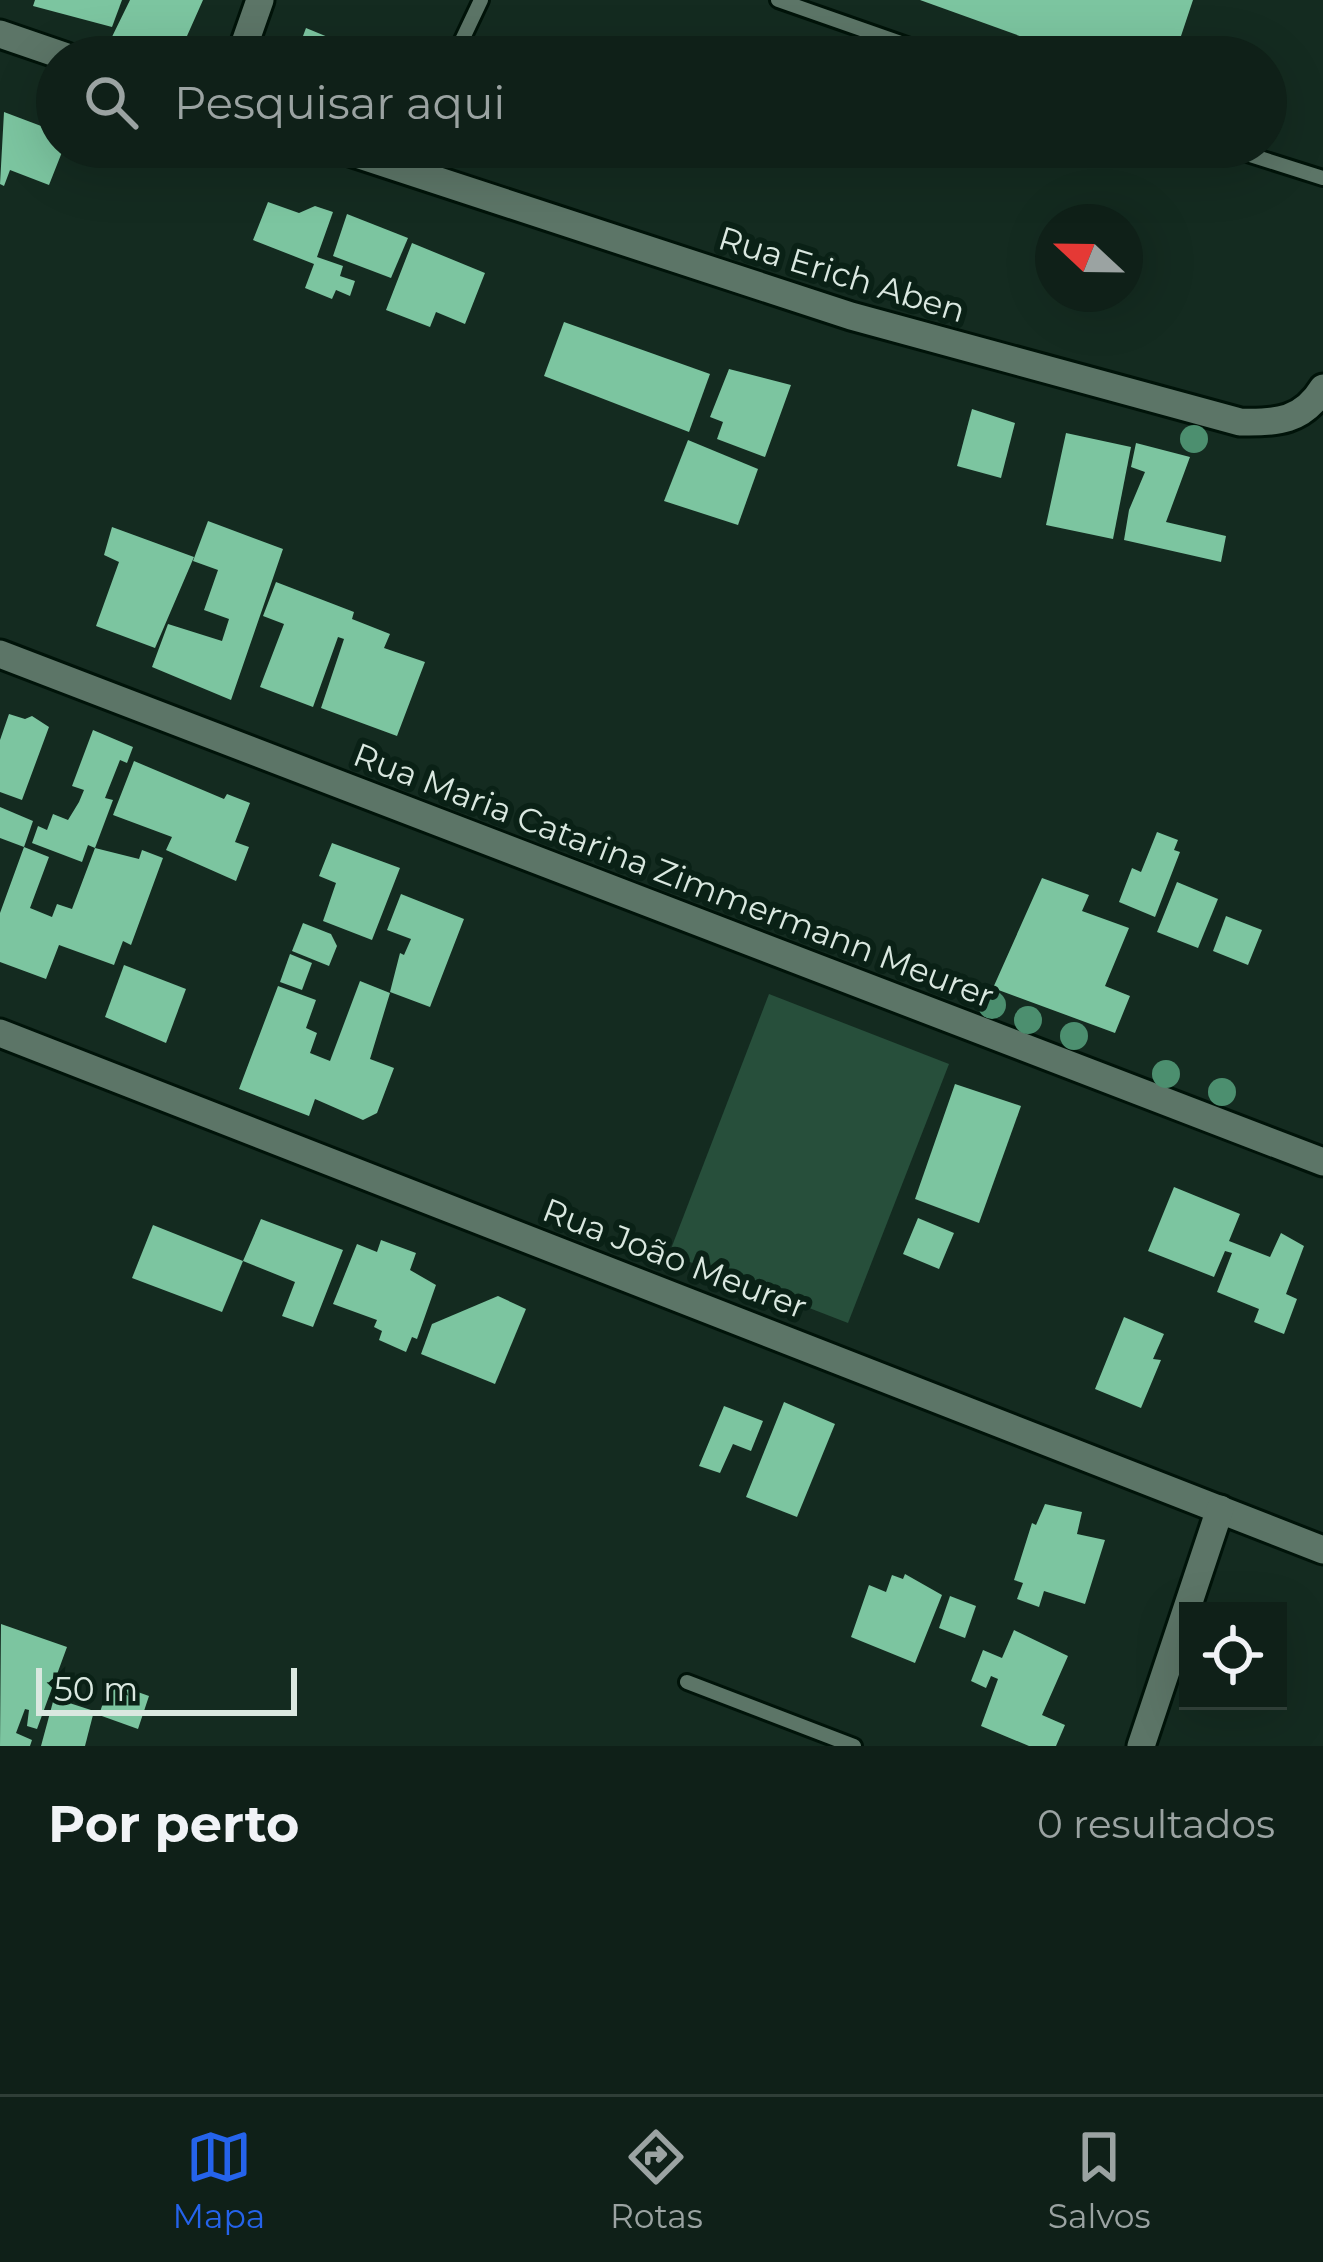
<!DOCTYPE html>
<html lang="pt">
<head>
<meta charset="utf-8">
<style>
	:root { --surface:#0f2018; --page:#1d2d25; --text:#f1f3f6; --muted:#9ba3a2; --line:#2f3e37; --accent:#2563eb }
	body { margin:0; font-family:Montserrat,sans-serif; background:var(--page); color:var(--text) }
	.controls { position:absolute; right:36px; bottom:36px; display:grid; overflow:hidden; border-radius:0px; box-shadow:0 12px 48px #0002 }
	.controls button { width:108px; height:108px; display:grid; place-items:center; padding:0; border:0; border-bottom:3px solid var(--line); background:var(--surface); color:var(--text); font:60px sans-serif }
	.compass { position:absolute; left:1035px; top:204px; width:108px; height:108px; border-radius:50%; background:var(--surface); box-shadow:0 12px 48px #0002; rotate:292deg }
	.scale { position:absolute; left:36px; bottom:30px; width:261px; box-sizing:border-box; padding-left:12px; border:6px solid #dae8e0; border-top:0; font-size:33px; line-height:42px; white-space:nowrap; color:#dae8e0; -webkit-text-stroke:9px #0a2116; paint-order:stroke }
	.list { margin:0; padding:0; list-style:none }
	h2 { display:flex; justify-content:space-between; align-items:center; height:156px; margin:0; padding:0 48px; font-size:51px }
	h2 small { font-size:39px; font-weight:400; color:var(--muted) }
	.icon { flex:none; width:66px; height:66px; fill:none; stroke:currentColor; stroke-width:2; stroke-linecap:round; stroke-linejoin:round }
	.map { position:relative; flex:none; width:1323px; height:1746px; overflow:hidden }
	.search { position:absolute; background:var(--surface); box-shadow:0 12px 48px #0002; left:36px; right:36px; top:36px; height:132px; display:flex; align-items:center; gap:30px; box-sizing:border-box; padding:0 42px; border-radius:66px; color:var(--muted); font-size:45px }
	.sheet { height:348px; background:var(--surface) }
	nav { display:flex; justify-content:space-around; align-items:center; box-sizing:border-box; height:168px; border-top:3px solid var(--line); background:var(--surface); font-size:33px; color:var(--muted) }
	nav a { display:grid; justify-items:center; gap:6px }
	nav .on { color:var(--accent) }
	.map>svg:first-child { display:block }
	.green { fill:#274f3b }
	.building { fill:#7cc5a0 }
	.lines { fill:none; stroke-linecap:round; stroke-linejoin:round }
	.service-casing { stroke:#001309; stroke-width:20 }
	.minor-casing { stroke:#001309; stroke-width:33 }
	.service { stroke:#5c7567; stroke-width:14 }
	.minor { stroke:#5c7567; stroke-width:27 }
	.tree { fill:#4c8f6f }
	.labels { text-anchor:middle; stroke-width:12; stroke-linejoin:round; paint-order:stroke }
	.street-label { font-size:33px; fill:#dae8e0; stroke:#0a2116 }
</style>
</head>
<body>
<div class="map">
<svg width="1323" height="1746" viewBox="0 0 1323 1746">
	<rect width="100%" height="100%" fill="#142b20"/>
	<polygon class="green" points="769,994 949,1064 848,1323 669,1254"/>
	<g class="building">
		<polygon points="35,0 122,0 112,27 33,6"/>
		<polygon points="130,0 203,0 183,45 154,38 148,57 107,47"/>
		<polygon points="920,0 1193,0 1174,57 1078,57"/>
		<polygon points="306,28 357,49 354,57 295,57"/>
		<polygon points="4,112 57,132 57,147 64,147 49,185 10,170 4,186 0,184"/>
		<polygon points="268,202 299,213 315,206 333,212 317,257 343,266 340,276 355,281 350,296 336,290 332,299 305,288 314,264 253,240"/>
		<polygon points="347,214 408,238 391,278 333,256"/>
		<polygon points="412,243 485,273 465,324 436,312 430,327 386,310"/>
		<polygon points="564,322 710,374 689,432 544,376"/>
		<polygon points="729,369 791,385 765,457 717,439 723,422 710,417"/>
		<polygon points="972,409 1015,423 1001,478 957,466"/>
		<polygon points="1066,433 1131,447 1113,539 1046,525"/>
		<polygon points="688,440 758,469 738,525 664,501"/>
		<polygon points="1136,443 1190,457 1166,522 1226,536 1221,562 1124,540 1129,510 1145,472 1131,467"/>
		<polygon points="208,521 283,549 231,700 152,667 168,624 222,641 229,619 204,610 218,570 193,561"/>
		<polygon points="112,527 194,557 155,648 96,626 119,562 104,555"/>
		<polygon points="276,582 354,612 352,619 390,634 384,648 425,662 397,736 321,708 344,639 338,637 313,707 260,687 284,624 263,616"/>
		<polygon points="9,714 25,719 32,716 49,727 22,800 0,792 0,740"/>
		<polygon points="93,730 133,747 127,763 120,760 105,798 113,800 95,848 88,845 82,862 32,843 38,826 47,830 53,814 68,820 79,802 84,790 72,786"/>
		<polygon points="134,761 224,799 227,794 250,803 235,842 249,847 236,881 166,850 172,837 113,815"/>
		<polygon points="0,807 33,821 24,847 0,838"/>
		<polygon points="1157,832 1178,840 1174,850 1180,852 1155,917 1119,902 1132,868 1141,872"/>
		<polygon points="332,843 400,868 372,940 323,921 336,883 319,876"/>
		<polygon points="24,847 49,857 30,908 52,917 57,904 72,909 95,848 139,859 142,850 163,858 131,945 123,941 114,965 59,945 46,979 0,962 0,913"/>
		<polygon points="1042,878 1089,895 1082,911 1129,928 1105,986 1130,996 1115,1033 993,988"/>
		<polygon points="1177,882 1218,899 1198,948 1157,932"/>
		<polygon points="401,894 464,919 430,1007 390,992 400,953 404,955 411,939 387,930"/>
		<polygon points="1226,916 1262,930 1248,965 1213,951"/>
		<polygon points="303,923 331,934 337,946 329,966 292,951"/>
		<polygon points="290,954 312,963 302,990 280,982"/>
		<polygon points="124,965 186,989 166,1043 105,1017"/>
		<polygon points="360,981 390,993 370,1059 394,1068 377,1113 363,1120 315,1099 309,1116 239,1089 278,986 316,1000 306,1028 317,1033 310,1053 330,1061"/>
		<polygon points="955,1084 1021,1106 979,1223 915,1199"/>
		<polygon points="1174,1187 1240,1214 1229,1241 1270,1257 1281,1233 1304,1246 1286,1294 1297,1299 1284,1334 1254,1322 1259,1309 1217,1292 1232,1253 1225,1251 1214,1277 1148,1251"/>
		<polygon points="918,1218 954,1233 939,1269 903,1254"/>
		<polygon points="261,1219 343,1250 313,1327 282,1316 295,1282 243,1261"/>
		<polygon points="153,1225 243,1261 222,1312 132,1278"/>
		<polygon points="381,1240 416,1253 410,1270 436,1285 417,1339 412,1337 406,1352 379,1340 382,1331 374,1327 377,1320 333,1304 357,1244 377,1252"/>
		<polygon points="498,1296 526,1309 495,1384 421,1354 432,1324"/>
		<polygon points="1124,1317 1164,1334 1153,1359 1161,1360 1141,1408 1095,1389"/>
		<polygon points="784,1402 835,1424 797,1517 746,1497"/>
		<polygon points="724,1406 763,1421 751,1451 733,1444 720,1473 699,1466"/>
		<polygon points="1045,1504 1082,1512 1077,1534 1105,1540 1085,1604 1044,1591 1039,1607 1017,1599 1023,1583 1014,1580 1032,1523 1036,1525"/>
		<polygon points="905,1574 942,1595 915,1663 851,1637 869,1585 886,1592 892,1575 903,1579"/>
		<polygon points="950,1596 976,1606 965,1638 939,1628"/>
		<polygon points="1,1624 67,1647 37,1729 27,1726 29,1710 25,1709 16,1733 32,1740 30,1746 0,1746"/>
		<polygon points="1014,1630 1068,1656 1042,1715 1065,1725 1056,1746 1029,1746 981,1726 998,1679 991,1676 986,1688 971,1681 983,1650 1002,1658"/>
		<polygon points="110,1682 149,1696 138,1729 99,1715"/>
		<polygon points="54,1698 94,1711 85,1746 41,1746"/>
	</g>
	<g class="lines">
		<defs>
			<g id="service">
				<polyline points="778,0 941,57"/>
				<polyline points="454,57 481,0"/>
				<polyline points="1225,147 1323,178"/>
				<polyline points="408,171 418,147"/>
				<polyline points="687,1682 854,1746"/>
			</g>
			<g id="minor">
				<polyline points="0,34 67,57"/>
				<polyline points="240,57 260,0"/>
				<path d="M335,147L851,316L1240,422C1277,423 1303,421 1323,388"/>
				<polyline points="0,654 1323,1162"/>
				<polyline points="0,1033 1323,1550"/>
				<polyline points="1141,1746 1220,1509"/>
			</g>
		</defs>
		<use href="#service" class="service-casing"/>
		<use href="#minor" class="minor-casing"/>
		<use href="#service" class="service"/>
		<use href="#minor" class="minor"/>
	</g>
	<g class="tree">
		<circle cx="1194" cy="439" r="14"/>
		<circle cx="992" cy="1005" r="14"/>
		<circle cx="1028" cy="1020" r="14"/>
		<circle cx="1074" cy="1036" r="14"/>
		<circle cx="1166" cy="1074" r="14"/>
		<circle cx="1222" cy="1092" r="14"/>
	</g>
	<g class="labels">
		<g class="street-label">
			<text transform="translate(842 274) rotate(17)" y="12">Rua Erich Aben</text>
			<text transform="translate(674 875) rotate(21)" y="12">Rua Maria Catarina Zimmermann Meurer</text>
			<text transform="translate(675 1258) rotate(21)" y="12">Rua João Meurer</text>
		</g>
	</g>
</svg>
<div class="controls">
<button><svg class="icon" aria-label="locate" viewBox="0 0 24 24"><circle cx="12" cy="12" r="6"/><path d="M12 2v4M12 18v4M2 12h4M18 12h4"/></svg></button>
</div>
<svg class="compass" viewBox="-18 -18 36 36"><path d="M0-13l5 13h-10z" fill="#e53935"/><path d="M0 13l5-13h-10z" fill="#9ba3a2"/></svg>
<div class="scale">50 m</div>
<div class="search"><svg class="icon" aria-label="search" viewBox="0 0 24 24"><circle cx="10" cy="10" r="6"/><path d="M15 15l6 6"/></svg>Pesquisar aqui</div>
</div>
<section class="sheet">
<h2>Por perto<small>0 resultados</small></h2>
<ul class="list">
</ul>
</section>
<nav>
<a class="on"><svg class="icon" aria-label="map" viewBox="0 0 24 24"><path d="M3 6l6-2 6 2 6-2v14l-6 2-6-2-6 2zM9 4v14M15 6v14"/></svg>Mapa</a>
<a><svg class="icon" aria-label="directions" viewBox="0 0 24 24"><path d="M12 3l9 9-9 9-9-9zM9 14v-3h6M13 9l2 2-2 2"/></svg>Rotas</a>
<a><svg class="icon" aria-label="saved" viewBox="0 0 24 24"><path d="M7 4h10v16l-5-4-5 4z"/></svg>Salvos</a>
</nav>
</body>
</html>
